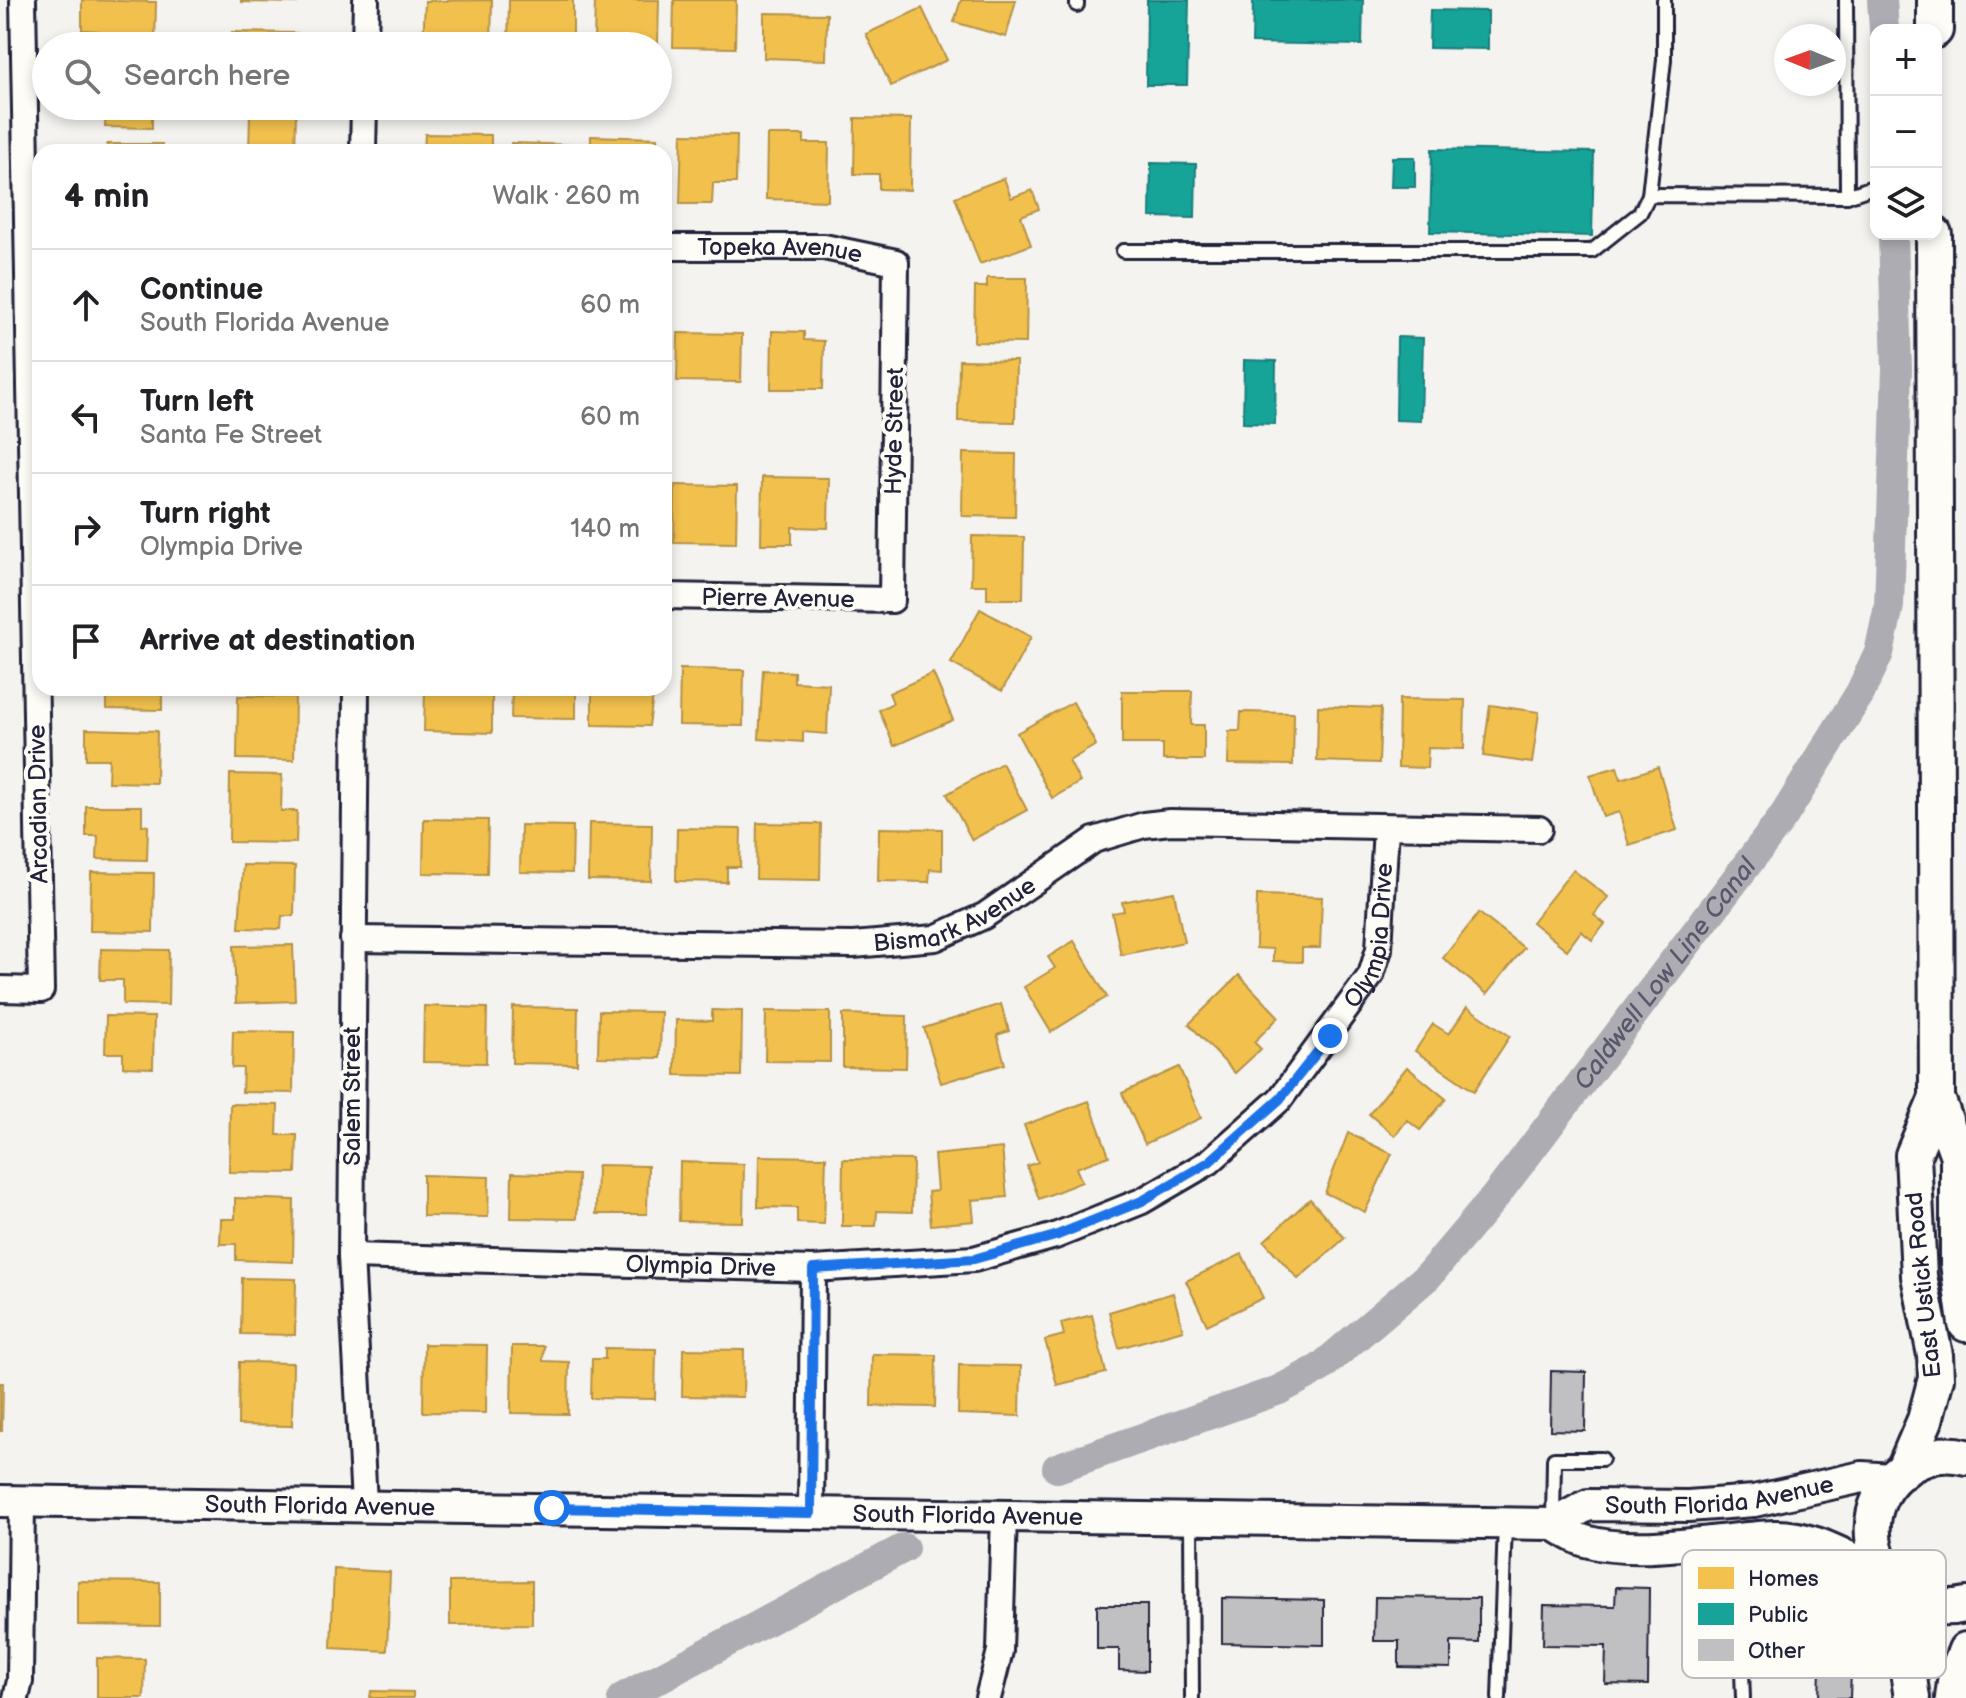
<!DOCTYPE html>
<html lang="en">
<head>
<meta charset="utf-8">
<style>
	:root { --surface:#fff; --page:#f6f6f6; --text:#202124; --muted:#757577; --line:#e0e0e0 }
	body { margin:0; font-family:"Balsamiq Sans",sans-serif; background:var(--page); color:var(--text) }
	.controls { position:absolute; right:24px; top:24px; display:grid; overflow:hidden; border-radius:16px; box-shadow:0 4px 12px #0003 }
	.controls button { width:72px; height:72px; display:grid; place-items:center; padding:0; border:0; border-bottom:2px solid var(--line); background:var(--surface); color:var(--text); font:40px sans-serif }
	.compass { position:absolute; left:1774px; top:24px; width:72px; height:72px; border-radius:50%; background:var(--surface); box-shadow:0 4px 12px #0003; rotate:271deg }
	.stop { position:absolute; width:24px; height:24px; margin:-18px; border:6px solid #1a73e8; border-radius:50%; background:#fff }
	.stop.end { background:#1a73e8; border-color:#fff; box-shadow:0 2px 8px #0008 }
	.list { margin:0; padding:0; list-style:none }
	h2 { display:flex; justify-content:space-between; align-items:center; height:104px; margin:0; padding:0 32px; font-size:34px }
	h2 small { font-size:26px; font-weight:400; color:var(--muted) }
	.list li { display:grid; grid-template-columns:52px 1fr auto; gap:24px; align-items:center; box-sizing:border-box; height:112px; padding:0 32px; border-top:2px solid var(--line) }
	.list b { display:block; font-size:30px; white-space:nowrap }
	.list p { margin:0; font-size:26px; white-space:nowrap; color:var(--muted) }
	.list em { font-size:26px; font-style:normal; color:var(--muted) }
	.icon { flex:none; width:44px; height:44px; fill:none; stroke:currentColor; stroke-width:2; stroke-linecap:round; stroke-linejoin:round }
	.map { position:relative; flex:none; width:1966px; height:1698px; overflow:hidden }
	.search { position:absolute; background:var(--surface); box-shadow:0 4px 12px #0003; left:32px; top:32px; width:640px; height:88px; display:flex; align-items:center; gap:20px; box-sizing:border-box; padding:0 28px; border-radius:44px; color:var(--muted); font-size:30px }
	.panel { position:absolute; background:var(--surface); box-shadow:0 4px 12px #0003; left:32px; top:144px; width:640px; height:552px; border-radius:24px }
	.map>svg:first-child { display:block }
	.homes { fill:#f2c14e; stroke:#b49148; stroke-width:2 }
	.public { fill:#17a398; stroke:#1a7c7c; stroke-width:2 }
	.lines { fill:none; stroke-linecap:round; stroke-linejoin:round }
	.canal { stroke:#acacb2; stroke-width:30 }
	.building { fill:#c0bfc2; stroke:#22223b; stroke-width:2 }
	.service-casing { stroke:#22223b; stroke-width:18 }
	.minor-casing { stroke:#22223b; stroke-width:30 }
	.tertiary-casing { stroke:#22223b; stroke-width:36 }
	.secondary-casing { stroke:#22223b; stroke-width:40 }
	.service { stroke:#fdfcf7; stroke-width:12 }
	.minor { stroke:#fdfcf7; stroke-width:24 }
	.tertiary { stroke:#fdfcf7; stroke-width:30 }
	.secondary { stroke:#fdfcf7; stroke-width:34 }
	.route { stroke:#1a73e8; stroke-width:10 }
	.labels { text-anchor:middle; stroke-width:8; stroke-linejoin:round; paint-order:stroke }
	.street-label { font-size:24px; fill:#22223b; stroke:#fdfcf7 }
	.water-label { font-size:26px; font-style:italic; fill:#59596b; stroke:#fdfcf7 }
	.key { fill:#fdfcf7; stroke:#bbbbbf; stroke-width:2 }
	.key-label { font-size:22px; fill:#22223b }
</style>
</head>
<body>
<div class="map">
<svg width="1966" height="1698" viewBox="0 0 1966 1698">
	<rect width="100%" height="100%" fill="#f4f3ef"/>
	<filter id="ink" filterUnits="userSpaceOnUse"><feTurbulence type="fractalNoise" baseFrequency=".0125" numOctaves="2"/><feDisplacementMap in="SourceGraphic" scale="16" xChannelSelector="R" yChannelSelector="G"/><feConvolveMatrix kernelMatrix="1 2 1 2 8 2 1 2 1" color-interpolation-filters="sRGB"/></filter>
	<g filter="url(#ink)">
		<g class="homes">
			<polygon points="82,0 156,2 155,46 97,46 98,31 82,30"/>
			<polygon points="241,0 297,0 297,3 241,2"/>
			<polygon points="492,0 491,46 423,46 425,1"/>
			<polygon points="509,0 573,0 573,46 508,46"/>
			<polygon points="595,0 659,0 658,43 594,41"/>
			<polygon points="674,0 736,0 735,48 673,47"/>
			<polygon points="961,0 1016,0 1006,37 954,22"/>
			<polygon points="922,8 947,60 891,86 866,34"/>
			<polygon points="764,13 827,14 826,60 764,58"/>
			<polygon points="232,32 297,33 297,46 232,46"/>
			<polygon points="106,106 152,106 152,128 105,127"/>
			<polygon points="250,113 296,114 295,152 249,152"/>
			<polygon points="855,118 911,119 910,190 879,189 879,174 854,174"/>
			<polygon points="425,134 491,135 491,152 424,152"/>
			<polygon points="682,134 737,135 736,183 713,183 712,204 680,204"/>
			<polygon points="767,135 804,135 804,143 829,143 828,201 766,199"/>
			<polygon points="591,136 657,138 657,152 591,152"/>
			<polygon points="511,143 576,145 576,152 511,152"/>
			<rect x="107" y="144" width="55" height="8"/>
			<polygon points="1004,178 1011,198 1032,190 1039,209 1021,216 1031,245 980,264 955,197"/>
			<polygon points="987,278 1027,278 1026,343 974,342 975,287 987,287"/>
			<polygon points="772,331 804,332 804,340 824,341 823,389 771,389"/>
			<polygon points="678,333 742,334 741,382 677,381"/>
			<polygon points="959,360 1016,361 1015,422 958,421"/>
			<polygon points="963,453 1016,454 1015,517 962,516"/>
			<polygon points="762,477 829,478 828,528 792,527 792,544 761,544"/>
			<polygon points="675,485 737,486 736,543 674,542"/>
			<polygon points="972,536 1024,537 1023,599 987,599 987,585 971,585"/>
			<polygon points="980,609 1031,637 1002,691 951,663"/>
			<polygon points="680,669 744,670 743,726 679,725"/>
			<polygon points="763,670 794,672 794,682 829,684 827,734 803,732 803,742 759,739"/>
			<polygon points="933,673 953,720 894,746 879,710 893,703 889,693"/>
			<polygon points="107,688 162,688 162,710 107,709"/>
			<polygon points="425,688 492,688 492,733 424,731"/>
			<polygon points="512,688 576,688 576,719 511,718"/>
			<polygon points="592,688 654,688 649,726 592,725"/>
			<polygon points="1122,691 1192,691 1191,725 1204,725 1204,760 1163,760 1163,744 1122,744"/>
			<polygon points="238,696 295,697 294,760 237,759"/>
			<polygon points="1399,699 1465,700 1464,749 1428,748 1427,768 1398,767"/>
			<polygon points="1073,702 1096,745 1069,761 1080,782 1052,798 1017,733"/>
			<polygon points="1490,705 1539,712 1532,763 1483,756"/>
			<polygon points="1318,706 1381,708 1379,763 1317,761"/>
			<polygon points="1241,712 1294,713 1293,765 1228,764 1229,731 1240,731"/>
			<polygon points="86,729 157,731 156,783 108,782 109,759 86,759"/>
			<polygon points="1002,763 1027,810 972,840 947,794"/>
			<polygon points="1617,767 1621,779 1658,767 1677,830 1629,845 1619,812 1603,817 1590,775"/>
			<polygon points="230,774 282,775 281,811 297,811 296,843 229,842"/>
			<polygon points="86,806 142,806 142,825 148,826 147,860 97,859 98,836 86,836"/>
			<polygon points="424,819 488,820 487,874 423,873"/>
			<polygon points="589,823 652,824 651,881 588,880"/>
			<polygon points="757,823 821,824 820,880 756,879"/>
			<polygon points="521,825 573,826 572,873 520,872"/>
			<polygon points="677,828 741,829 740,867 727,867 727,882 676,881"/>
			<polygon points="879,828 942,829 942,870 930,869 929,882 878,881"/>
			<polygon points="243,865 295,866 294,916 282,916 281,929 239,928"/>
			<polygon points="1573,870 1608,897 1594,915 1605,924 1592,940 1581,931 1567,950 1532,922"/>
			<polygon points="91,872 154,873 153,932 90,931"/>
			<polygon points="1174,892 1184,942 1121,955 1112,913 1124,911 1122,902"/>
			<polygon points="1257,895 1322,897 1320,948 1302,948 1302,962 1273,961 1273,949 1256,948"/>
			<polygon points="1479,913 1524,948 1487,994 1443,958"/>
			<polygon points="1074,941 1107,997 1051,1032 1024,987 1055,968 1048,957"/>
			<polygon points="293,945 295,1001 236,1003 234,946"/>
			<polygon points="101,949 169,950 168,1005 123,1004 123,980 100,980"/>
			<polygon points="1239,975 1279,1017 1254,1042 1261,1049 1235,1073 1189,1024"/>
			<polygon points="1001,1004 1009,1031 997,1035 1005,1064 941,1083 924,1028"/>
			<polygon points="424,1006 487,1008 486,1063 423,1062"/>
			<polygon points="513,1007 578,1008 577,1064 512,1063"/>
			<polygon points="1467,1007 1510,1036 1474,1091 1415,1051 1433,1024 1449,1034"/>
			<polygon points="712,1010 742,1011 741,1076 675,1075 676,1020 712,1021"/>
			<polygon points="599,1011 661,1012 660,1058 598,1057"/>
			<polygon points="766,1011 830,1012 830,1062 765,1061"/>
			<polygon points="843,1014 907,1016 906,1068 843,1067"/>
			<polygon points="106,1016 154,1017 153,1068 123,1067 123,1053 105,1053"/>
			<polygon points="233,1031 294,1032 293,1093 242,1092 243,1068 232,1068"/>
			<polygon points="1179,1067 1201,1118 1145,1144 1122,1093"/>
			<polygon points="1407,1067 1446,1099 1420,1130 1407,1120 1395,1136 1369,1114"/>
			<polygon points="1089,1101 1109,1156 1076,1168 1082,1182 1039,1199 1027,1166 1038,1162 1024,1125"/>
			<polygon points="230,1104 278,1105 277,1135 297,1135 296,1173 229,1172"/>
			<polygon points="1348,1133 1392,1154 1365,1212 1325,1193"/>
			<polygon points="1002,1148 1007,1197 972,1200 974,1221 931,1225 928,1192 937,1191 934,1155"/>
			<polygon points="759,1156 826,1157 824,1224 797,1223 797,1208 758,1207"/>
			<polygon points="843,1159 913,1160 912,1212 877,1211 876,1226 842,1226"/>
			<polygon points="680,1162 744,1164 743,1222 679,1221"/>
			<polygon points="597,1165 648,1166 647,1214 596,1214"/>
			<polygon points="512,1173 578,1175 577,1219 511,1218"/>
			<polygon points="423,1175 489,1177 488,1217 423,1216"/>
			<polygon points="235,1198 294,1200 293,1262 236,1260 236,1244 220,1244 221,1219 235,1219"/>
			<polygon points="1310,1199 1345,1238 1298,1279 1264,1241"/>
			<polygon points="1242,1254 1263,1298 1207,1325 1186,1281"/>
			<polygon points="242,1278 296,1279 295,1335 241,1334"/>
			<polygon points="1173,1293 1183,1330 1119,1348 1109,1312"/>
			<polygon points="1092,1315 1106,1373 1057,1385 1045,1340 1064,1335 1061,1323"/>
			<polygon points="424,1344 487,1345 486,1413 423,1412"/>
			<polygon points="512,1346 544,1346 543,1361 569,1362 568,1414 511,1413"/>
			<polygon points="605,1348 656,1349 655,1399 591,1398 592,1359 605,1359"/>
			<polygon points="683,1349 744,1350 743,1397 682,1396"/>
			<polygon points="872,1354 936,1355 935,1407 871,1406"/>
			<polygon points="239,1362 293,1363 292,1426 238,1425"/>
			<polygon points="959,1365 1021,1366 1020,1416 958,1414"/>
			<polygon points="0,1383 3,1383 2,1431 0,1431"/>
			<polygon points="334,1569 390,1572 387,1651 331,1648"/>
			<polygon points="78,1581 160,1582 160,1626 78,1625"/>
			<polygon points="532,1581 532,1624 450,1625 450,1582"/>
			<polygon points="97,1658 145,1659 144,1698 97,1698"/>
			<polygon points="371,1691 413,1692 413,1698 370,1698"/>
		</g>
		<g class="public">
			<polygon points="1147,0 1189,0 1187,85 1146,85"/>
			<polygon points="1253,0 1363,0 1362,45 1252,43"/>
			<polygon points="1430,10 1488,11 1488,49 1429,48"/>
			<polygon points="1432,149 1594,152 1592,236 1430,232"/>
			<polygon points="1392,157 1415,157 1415,187 1391,187"/>
			<polygon points="1151,163 1196,164 1195,218 1150,217"/>
			<polygon points="1397,337 1423,338 1421,421 1396,420"/>
			<polygon points="1244,360 1276,361 1275,424 1243,423"/>
		</g>
		<g class="lines">
			<g class="canal">
				<polyline points="1882,0 1884,30"/>
				<path id="s1" d="M1057,1468L1279,1390L1320,1368L1428,1276L1494,1198L1783,817L1860,693L1879,653L1889,606L1897,369L1893,234"/>
				<polyline points="622,1698 904,1548"/>
			</g>
		</g>
		<g class="building">
			<polygon points="1551,1371 1586,1372 1585,1431 1550,1430"/>
			<polygon points="1616,1587 1649,1588 1648,1685 1605,1684 1606,1646 1543,1645 1544,1605 1615,1606"/>
			<polygon points="1375,1597 1479,1598 1479,1643 1451,1642 1451,1668 1399,1667 1399,1641 1374,1641"/>
			<polygon points="1222,1598 1324,1600 1324,1645 1222,1643"/>
			<polygon points="1097,1605 1147,1605 1147,1671 1119,1670 1119,1649 1097,1649"/>
			<polygon points="1820,1669 1851,1670 1850,1698 1819,1698"/>
		</g>
		<g class="lines">
			<defs>
				<g id="service">
					<polyline points="1846,0 1847,196"/>
					<polyline points="1077,5 1077,0"/>
					<polyline points="1649,195 1664,60 1664,0"/>
					<polyline points="1123,251 1592,251 1640,213 1649,195 1847,196 1876,186"/>
					<polyline points="1191,1518 1192,1698"/>
					<polyline points="1553,1521 1554,1459 1602,1459"/>
					<polyline points="1737,1541 1743,1698"/>
					<polyline points="1499,1698 1505,1523"/>
				</g>
				<g id="minor">
					<polyline points="365,46 366,0"/>
					<polyline points="363,152 364,106"/>
					<path id="s2" d="M664,247H824L896,262L892,600L664,596"/>
					<polyline points="356,688 351,1256 364,1504"/>
					<path id="s3" d="M353,939L853,945L935,938L984,916L1094,840L1144,825L1170,822L1539,829"/>
					<polyline points="0,989 41,990 23,0"/>
					<path id="s4" d="M351,1256L813,1269L974,1259L1055,1236L1142,1201L1209,1162L1280,1099L1371,975L1379,949L1386,828"/>
					<polyline points="811,1513 813,1269"/>
					<polyline points="16,1698 20,1681 22,1501"/>
					<polyline points="988,1698 1000,1651 1004,1514"/>
				</g>
				<g id="tertiary">
					<path id="s5" d="M0,1501L1553,1524C1563,1530 1574,1538 1585,1541C1640,1557 1719,1538 1775,1536C1815,1535 1848,1559 1884,1573"/>
					<path id="s6" d="M1553,1524L1588,1505L1688,1506L1754,1501L1862,1477L1892,1479"/>
				</g>
				<g id="secondary">
					<polyline points="1935,30 1935,0"/>
					<polyline points="1934,234 1937,1098 1958,1156 1958,1263 1966,1324"/>
					<path d="M1966,1457C1952,1453 1937,1454 1924,1459C1834,1492 1872,1626 1966,1605"/>
					<polyline points="1903,1471 1925,1420 1936,1378 1935,1355 1919,1276 1913,1155 1937,1098"/>
					<polyline points="1895,1585 1912,1698"/>
					<polyline points="1953,1698 1956,1675 1966,1650"/>
				</g>
			</defs>
			<use href="#service" class="service-casing"/>
			<use href="#minor" class="minor-casing"/>
			<use href="#tertiary" class="tertiary-casing"/>
			<use href="#secondary" class="secondary-casing"/>
			<use href="#service" class="service"/>
			<use href="#minor" class="minor"/>
			<use href="#tertiary" class="tertiary"/>
			<use href="#secondary" class="secondary"/>
		</g>
	</g>
	<g class="lines" filter="url(#ink)">
		<polyline class="route" points="552,1508 811,1513 813,1269 974,1259 1055,1236 1142,1201 1209,1162 1280,1099 1330,1036"/>
	</g>
	<g class="labels">
		<g class="street-label">
			<text dy="8" stroke="none"><textPath href="#s2" startOffset="116">Topeka Avenue</textPath></text>
			<text transform="translate(894 431) rotate(-89)" y="8">Hyde Street</text>
			<text transform="translate(778 598) rotate(1)" y="8">Pierre Avenue</text>
			<text transform="translate(38 804) rotate(-91)" y="8">Arcadian Drive</text>
			<text dy="8" stroke="none"><textPath href="#s3" startOffset="608">Bismark Avenue</textPath></text>
			<text dy="8" stroke="none"><textPath href="#s4" startOffset="1166">Olympia Drive</textPath></text>
			<text transform="translate(352 1096) rotate(-90)" y="8">Salem Street</text>
			<text dy="8" stroke="none"><textPath href="#s4" startOffset="350">Olympia Drive</textPath></text>
			<text transform="translate(1923 1285) rotate(-96)" y="8">East Ustick Road</text>
			<text dy="8" stroke="none"><textPath href="#s6" startOffset="172">South Florida Avenue</textPath></text>
			<text dy="8" stroke="none"><textPath href="#s5" startOffset="320">South Florida Avenue</textPath></text>
			<text dy="8" stroke="none"><textPath href="#s5" startOffset="968">South Florida Avenue</textPath></text>
		</g>
		<g class="water-label">
			<text dy="9" stroke="none"><textPath href="#s1" startOffset="808">Caldwell Low Line Canal</textPath></text>
		</g>
	</g>
	<rect x="1682" y="1550" width="264" height="128" rx="12" class="key"/>
	<rect x="1698" y="1567" width="36" height="22" fill="#f2c14e"/>
	<rect x="1698" y="1603" width="36" height="22" fill="#17a398"/>
	<rect x="1698" y="1639" width="36" height="22" fill="#c0bfc2"/>
	<g class="key-label">
		<text x="1748" y="1586">Homes</text>
		<text x="1748" y="1622">Public</text>
		<text x="1748" y="1658">Other</text>
	</g>
</svg>
<div class="controls">
<button>+</button>
<button>−</button>
<button><svg class="icon" aria-label="layers" viewBox="0 0 24 24"><path d="M12 4l9 5-9 5-9-5zM3 14l9 5 9-5"/></svg></button>
</div>
<svg class="compass" viewBox="-18 -18 36 36"><path d="M0-13l5 13h-10z" fill="#e53935"/><path d="M0 13l5-13h-10z" fill="#757577"/></svg>
<div class="stop" style="left:552px;top:1508px"></div>
<div class="stop end" style="left:1330px;top:1036px"></div>
<div class="search"><svg class="icon" aria-label="search" viewBox="0 0 24 24"><circle cx="10" cy="10" r="6"/><path d="M15 15l6 6"/></svg>Search here</div>
<section class="panel">
<h2>4 min<small>Walk · 260 m</small></h2>
<ul class="list">
<li><svg class="icon" aria-label="ahead" viewBox="0 0 24 24"><path d="M12 20V5M6 11l6-6 6 6"/></svg><div><b>Continue</b><p>South Florida Avenue</p></div><em>60 m</em></li>
<li><svg class="icon" aria-label="left" viewBox="0 0 24 24"><path d="M17 20v-9H6M10 6l-5 5 5 5"/></svg><div><b>Turn left</b><p>Santa Fe Street</p></div><em>60 m</em></li>
<li><svg class="icon" aria-label="right" viewBox="0 0 24 24"><path d="M7 20v-9h11M14 6l5 5-5 5"/></svg><div><b>Turn right</b><p>Olympia Drive</p></div><em>140 m</em></li>
<li><svg class="icon" aria-label="arrive" viewBox="0 0 24 24"><path d="M6 21V4h12l-3 4 3 4H6"/></svg><div><b>Arrive at destination</b></div></li>
</ul>
</section>
</div>
</body>
</html>
